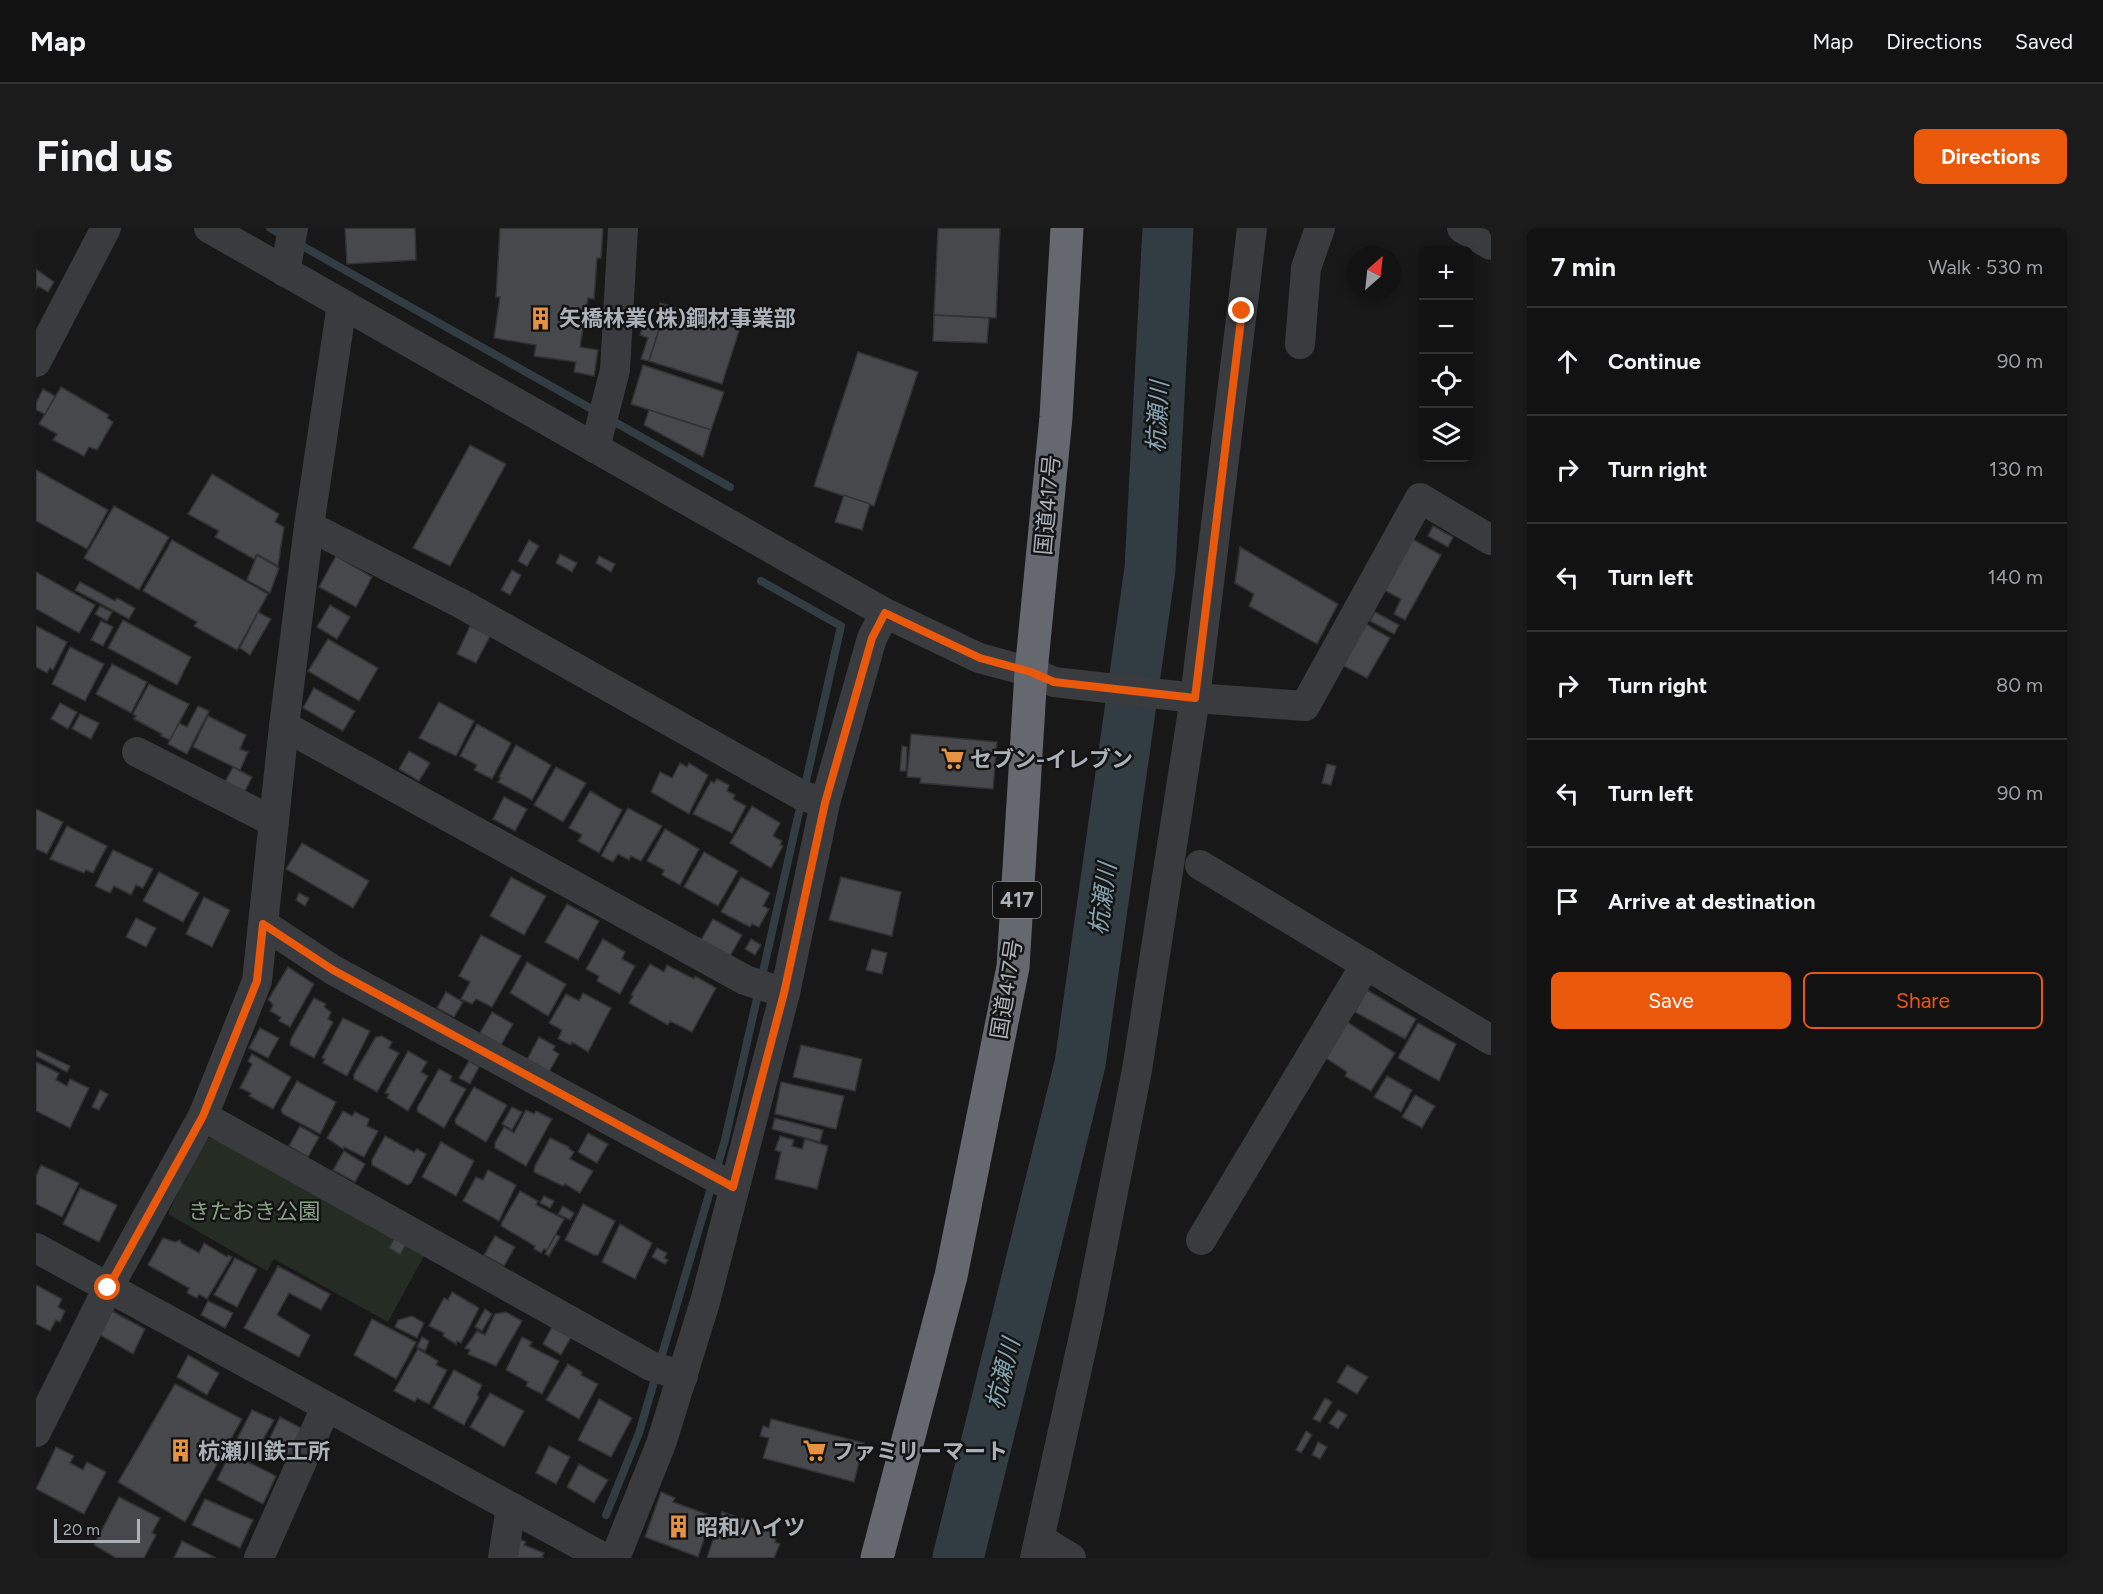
<!DOCTYPE html>
<html lang="en">
<head>
<meta charset="utf-8">
<style>
	:root { --surface:#121213; --page:#1b1b1c; --text:#f1f3f6; --muted:#9c9ea0; --line:#313233; --accent:#ea580c }
	body { margin:0; font-family:Figtree,"Noto Sans JP",sans-serif; background:var(--page); color:var(--text) }
	.controls { position:absolute; right:18px; top:18px; display:grid; overflow:hidden; border-radius:9px; box-shadow:0 3px 9px #0003 }
	.controls button { width:54px; height:54px; display:grid; place-items:center; padding:0; border:0; border-bottom:2px solid var(--line); background:var(--surface); color:var(--text); font:30px sans-serif }
	.compass { position:absolute; left:1311px; top:18px; width:54px; height:54px; border-radius:50%; background:var(--surface); box-shadow:0 3px 9px #0003; rotate:27deg }
	.scale { position:absolute; left:18px; bottom:15px; width:86px; box-sizing:border-box; padding-left:6px; border:3px solid #abb1b8; border-top:0; font-size:16px; line-height:21px; white-space:nowrap; color:#abb1b8; -webkit-text-stroke:4px #131314; paint-order:stroke }
	.stop { position:absolute; width:18px; height:18px; margin:-14px; border:4px solid #ea580c; border-radius:50%; background:#fff }
	.stop.end { background:#ea580c; border-color:#fff; box-shadow:0 2px 6px #0008 }
	.list { margin:0; padding:0; list-style:none }
	h2 { display:flex; justify-content:space-between; align-items:center; height:78px; margin:0; padding:0 24px; font-size:26px }
	h2 small { font-size:20px; font-weight:400; color:var(--muted) }
	.list li { display:grid; grid-template-columns:39px 1fr auto; gap:18px; align-items:center; box-sizing:border-box; height:108px; padding:0 24px; border-top:2px solid var(--line) }
	.list b { display:block; font-size:22px; white-space:nowrap }
	.list em { font-size:20px; font-style:normal; color:var(--muted) }
	.actions { display:flex; gap:12px; padding:18px 24px }
	.actions a { flex:1; padding:14px 0; border:2px solid var(--accent); border-radius:9px; text-align:center; font-size:21px; color:var(--accent) }
	.actions .main { background:var(--accent); color:#fff }
	.icon { flex:none; width:33px; height:33px; fill:none; stroke:currentColor; stroke-width:2; stroke-linecap:round; stroke-linejoin:round }
	.map { position:relative; flex:none; width:1455px; height:1330px; overflow:hidden; border-radius:9px }
	header { display:flex; align-items:center; gap:36px; box-sizing:border-box; height:84px; padding:0 30px; background:var(--surface); border-bottom:2px solid var(--line) }
	header strong { font-size:28px }
	nav { display:flex; gap:33px; margin-inline-start:auto; font-size:21px }
	.intro { display:flex; align-items:center; justify-content:space-between; box-sizing:border-box; height:144px; padding:0 36px }
	h1 { margin:0; font-size:42px }
	.button { padding:15px 27px; border-radius:9px; background:var(--accent); color:#fff; font-size:21px; font-weight:700 }
	main { display:flex; gap:36px; padding:0 36px }
	aside { flex:1; background:var(--surface); border-radius:9px; box-shadow:0 3px 9px #0003 }
	.map>svg:first-child { display:block }
	.green { fill:#242c24 }
	.lines { fill:none; stroke-linecap:round; stroke-linejoin:round }
	.stream { stroke:#313d42; stroke-width:8 }
	.river { stroke:#313d42; stroke-width:51 }
	.building { fill:#47484c; stroke:#323235; stroke-width:1.5 }
	.minor { stroke:#393b3e; stroke-width:30 }
	.highway { stroke:#65696f; stroke-width:33 }
	.route { stroke:#ea580c; stroke-width:8 }
	.labels { text-anchor:middle; stroke-width:5; stroke-linejoin:round; paint-order:stroke }
	.shield { fill:#131314; stroke:#7d8287; stroke-width:1.5 }
	.shield-label { font-size:21px; font-weight:bold; fill:#abb1b8 }
	.poi-label { font-size:22px; font-weight:bold; fill:#abb1b8; stroke:#131314; text-anchor:start }
	.street-label { font-size:22px; fill:#abb1b8; stroke:#131314 }
	.park-label { font-size:22px; fill:#86a283; stroke:#131314 }
	.water-label { font-size:24px; font-style:italic; fill:#84a4b1; stroke:#131314 }
</style>
</head>
<body>
<header>
<strong>Map</strong>
<nav><a>Map</a><a>Directions</a><a>Saved</a></nav>
</header>
<div class="intro"><h1>Find us</h1><a class="button">Directions</a></div>
<main>
<div class="map">
<svg width="1455" height="1330" viewBox="0 0 1455 1330">
	<rect width="100%" height="100%" fill="#181819"/>
	<polygon class="green" points="178,909 389,1026 352,1094 238,1031 231,1043 132,986 167,911"/>
	<g class="lines">
		<g class="stream">
			<polyline points="234,0 250,9"/>
			<polyline points="261,15 694,259"/>
			<polyline points="570,1287 603,1205 689,912 805,398 725,353"/>
		</g>
		<polyline class="river" points="922,1330 1044,836 1114,341 1132,0"/>
	</g>
	<g class="building">
		<polygon points="309,0 379,0 380,32 311,36"/>
		<polygon points="464,0 567,0 565,30 561,30 558,71 552,70 544,119 562,122 558,148 538,144 540,134 498,128 500,117 458,110 464,69 460,69"/>
		<polygon points="902,0 964,0 960,90 898,87"/>
		<polygon points="0,41 18,54 12,64 2,58 0,61"/>
		<polygon points="624,75 631,77 613,133 605,131 612,110 604,107 609,92 618,95"/>
		<polygon points="631,77 704,100 686,156 613,133"/>
		<polygon points="898,87 953,90 951,115 897,113"/>
		<polygon points="822,124 882,144 838,278 778,258"/>
		<polygon points="607,137 688,164 675,202 595,176"/>
		<polygon points="25,159 73,187 71,190 77,194 61,222 53,219 48,228 17,212 21,206 3,196"/>
		<polygon points="7,161 19,168 9,186 0,182 0,175"/>
		<polygon points="613,182 675,202 667,229 608,197"/>
		<polygon points="434,217 470,236 414,338 377,320"/>
		<polygon points="0,242 72,282 51,321 0,293"/>
		<polygon points="176,246 243,286 239,294 248,299 242,338 221,326 218,331 179,309 183,303 152,286"/>
		<polygon points="808,267 834,276 826,302 799,294"/>
		<polygon points="78,278 133,309 103,362 48,330"/>
		<polygon points="1397,298 1417,309 1412,319 1392,308"/>
		<polygon points="1376,311 1405,327 1369,392 1358,386 1365,371 1348,362"/>
		<polygon points="136,312 232,366 201,422 158,398 161,394 107,363"/>
		<polygon points="493,312 503,318 491,338 482,333"/>
		<polygon points="1204,319 1302,376 1281,416 1213,378 1218,366 1199,355"/>
		<polygon points="524,326 541,335 536,344 520,335"/>
		<polygon points="221,327 243,340 234,365 211,352"/>
		<polygon points="300,328 336,349 320,379 283,359"/>
		<polygon points="563,328 579,336 575,344 560,335"/>
		<polygon points="476,342 485,347 474,367 465,362"/>
		<polygon points="0,344 59,377 43,405 0,381"/>
		<polygon points="44,354 79,373 81,370 99,380 93,391 39,362"/>
		<polygon points="294,377 314,389 301,411 281,399"/>
		<polygon points="64,378 76,384 71,393 59,386"/>
		<polygon points="222,384 235,391 214,427 204,420"/>
		<polygon points="1339,384 1363,397 1358,406 1334,393"/>
		<polygon points="87,392 155,429 141,457 72,420"/>
		<polygon points="65,393 77,399 67,418 55,412"/>
		<polygon points="1328,395 1354,410 1331,450 1304,436"/>
		<polygon points="0,398 31,414 17,442 14,440 11,445 0,439"/>
		<polygon points="434,398 454,408 440,435 421,426"/>
		<polygon points="292,411 342,440 323,473 272,443"/>
		<polygon points="34,419 68,436 49,473 16,456"/>
		<polygon points="76,436 111,454 95,485 60,466"/>
		<polygon points="113,456 153,476 134,512 125,508 126,506 98,491 100,488 97,486"/>
		<polygon points="278,460 319,483 307,503 267,480"/>
		<polygon points="403,474 438,493 420,528 383,510"/>
		<polygon points="24,475 41,484 32,501 15,491"/>
		<polygon points="162,478 173,483 151,526 132,516 143,495 151,499"/>
		<polygon points="44,486 63,495 55,511 36,501"/>
		<polygon points="172,488 210,507 204,521 212,524 204,542 157,519"/>
		<polygon points="441,496 475,515 456,551 438,542 441,537 424,528"/>
		<polygon points="875,506 961,514 957,561 884,555 885,550 871,549"/>
		<polygon points="480,517 515,537 496,572 462,554 465,550 463,549"/>
		<polygon points="866,518 871,519 870,543 864,543"/>
		<polygon points="373,523 394,535 383,553 363,541"/>
		<polygon points="644,535 651,539 653,535 672,547 653,586 615,564 624,544 636,550"/>
		<polygon points="1291,536 1300,538 1295,557 1286,555"/>
		<polygon points="197,539 216,549 208,565 188,556"/>
		<polygon points="520,539 550,555 527,594 498,577"/>
		<polygon points="681,551 693,557 691,563 699,567 697,571 710,578 696,605 657,586 675,553 678,555"/>
		<polygon points="554,563 586,582 563,625 542,613 546,607 533,600"/>
		<polygon points="468,569 491,581 479,603 457,591"/>
		<polygon points="716,578 744,595 737,608 746,613 744,617 747,618 735,640 694,615"/>
		<polygon points="592,580 626,598 605,633 595,628 593,632 582,626 577,634 565,628"/>
		<polygon points="0,581 27,594 11,626 0,621"/>
		<polygon points="31,598 71,618 57,645 50,642 48,645 14,631"/>
		<polygon points="629,601 663,621 644,657 626,647 628,642 611,633"/>
		<polygon points="266,615 333,653 317,680 250,641"/>
		<polygon points="77,622 117,641 107,660 100,657 95,667 78,658 74,665 59,658"/>
		<polygon points="668,624 702,643 682,678 648,659"/>
		<polygon points="123,644 163,665 147,694 107,673"/>
		<polygon points="475,649 510,668 488,707 454,688"/>
		<polygon points="705,649 734,665 727,678 733,681 723,699 716,696 714,699 685,684"/>
		<polygon points="805,649 865,664 856,708 793,692"/>
		<polygon points="263,665 273,670 269,678 260,672"/>
		<polygon points="168,669 194,682 176,719 150,706"/>
		<polygon points="531,676 563,693 542,732 509,714"/>
		<polygon points="100,690 120,700 110,719 90,709"/>
		<polygon points="677,691 706,707 694,728 665,712"/>
		<polygon points="445,707 485,728 456,779 440,771 436,776 425,771 434,754 423,748"/>
		<polygon points="567,711 589,724 586,731 599,738 584,766 561,753 563,748 550,741"/>
		<polygon points="715,711 725,717 719,727 709,721"/>
		<polygon points="836,721 851,725 846,746 830,742"/>
		<polygon points="491,734 530,756 512,788 474,765"/>
		<polygon points="614,736 628,744 631,737 658,751 659,748 680,760 656,804 634,793 632,797 593,775 597,768 595,767"/>
		<polygon points="252,739 278,756 254,799 243,793 245,789 234,783 237,778 235,774 232,772"/>
		<polygon points="1331,762 1380,791 1369,811 1319,784"/>
		<polygon points="410,764 427,774 418,789 401,780"/>
		<polygon points="547,765 575,780 552,824 536,814 535,817 522,811 526,802 513,795 530,766 543,773"/>
		<polygon points="278,770 290,776 288,779 295,784 292,791 297,794 278,830 254,817 255,811"/>
		<polygon points="456,784 477,796 465,817 444,805"/>
		<polygon points="307,790 334,803 311,848 287,835 289,831 286,830"/>
		<polygon points="1311,794 1359,825 1335,863 1309,848 1311,844 1290,830"/>
		<polygon points="1382,795 1420,816 1403,853 1362,830"/>
		<polygon points="224,800 243,810 232,830 213,820"/>
		<polygon points="346,808 356,814 353,820 363,825 341,864 318,851 318,846 340,809"/>
		<polygon points="503,809 519,818 517,822 523,826 513,844 491,832"/>
		<polygon points="765,817 826,831 819,863 757,849"/>
		<polygon points="0,822 34,838 31,844 0,828"/>
		<polygon points="372,823 391,834 385,844 392,848 372,883 351,870 353,866 349,865"/>
		<polygon points="216,826 255,849 237,881 213,868 215,865 204,860 216,836 212,833"/>
		<polygon points="433,833 443,839 434,856 423,850"/>
		<polygon points="0,834 23,845 20,852 31,858 34,851 53,860 34,900 0,883"/>
		<polygon points="403,841 416,848 414,853 430,861 408,900 382,884 381,880"/>
		<polygon points="1351,848 1376,862 1365,884 1338,869"/>
		<polygon points="261,853 300,874 284,906 247,886 245,882"/>
		<polygon points="745,854 808,868 800,901 739,886"/>
		<polygon points="438,859 471,877 450,914 420,896 419,892"/>
		<polygon points="64,862 72,866 63,882 56,879"/>
		<polygon points="1379,867 1399,878 1386,900 1366,889"/>
		<polygon points="476,879 486,884 476,902 466,896"/>
		<polygon points="490,882 498,886 500,883 516,891 490,938 459,920 459,915 468,899 478,905"/>
		<polygon points="307,883 316,888 319,884 333,891 331,898 342,903 328,929 308,919 307,921 291,910"/>
		<polygon points="739,890 787,902 784,914 736,901"/>
		<polygon points="264,898 283,909 272,929 253,918"/>
		<polygon points="552,905 572,916 561,935 542,924"/>
		<polygon points="349,908 378,924 381,921 390,926 375,955 371,957 336,937 336,932"/>
		<polygon points="744,908 758,912 756,918 766,921 769,911 792,918 781,961 739,951 745,924 739,922"/>
		<polygon points="514,910 533,919 533,921 538,924 534,931 557,943 544,965 529,956 527,958 498,944 499,938"/>
		<polygon points="405,914 438,933 420,968 386,949"/>
		<polygon points="308,923 329,936 319,954 297,942"/>
		<polygon points="5,937 43,955 26,989 0,976 0,948"/>
		<polygon points="452,942 480,957 463,993 427,973 440,949 447,952"/>
		<polygon points="44,960 81,977 63,1014 27,996"/>
		<polygon points="484,963 502,973 500,977 528,991 511,1022 508,1021 505,1025 498,1021 499,1018 465,998 466,994"/>
		<polygon points="508,968 518,973 514,980 504,975"/>
		<polygon points="547,976 579,993 562,1027 558,1027 529,1012"/>
		<polygon points="527,978 538,985 534,992 522,986"/>
		<polygon points="584,996 616,1015 599,1051 566,1034"/>
		<polygon points="520,1006 524,1009 513,1028 509,1026"/>
		<polygon points="459,1008 479,1019 468,1038 448,1027"/>
		<polygon points="359,1009 370,1016 364,1027 353,1020"/>
		<polygon points="127,1010 139,1014 144,1012 145,1015 163,1025 168,1015 191,1029 192,1027 196,1029 171,1071 163,1066 161,1070 151,1065 153,1060 112,1037"/>
		<polygon points="621,1020 631,1025 628,1030 632,1032 629,1036 616,1029"/>
		<polygon points="199,1030 221,1041 201,1079 178,1067"/>
		<polygon points="242,1038 294,1066 285,1082 253,1065 241,1087 274,1107 263,1129 208,1100"/>
		<polygon points="0,1057 26,1071 22,1079 29,1083 24,1094 20,1092 14,1103 0,1096"/>
		<polygon points="416,1064 443,1080 425,1115 421,1113 420,1116 407,1108 408,1105 393,1098 408,1070 412,1072"/>
		<polygon points="172,1073 197,1085 189,1100 165,1087"/>
		<polygon points="449,1081 456,1086 446,1103 439,1099"/>
		<polygon points="76,1083 109,1101 97,1126 64,1107"/>
		<polygon points="470,1084 486,1093 460,1138 432,1126 434,1122 429,1120 441,1103 449,1107 459,1086"/>
		<polygon points="376,1088 388,1095 381,1110 359,1099 362,1092"/>
		<polygon points="336,1091 380,1114 360,1151 318,1127"/>
		<polygon points="516,1099 535,1109 525,1127 507,1116"/>
		<polygon points="386,1109 393,1113 389,1123 381,1119"/>
		<polygon points="486,1109 496,1114 493,1118 523,1133 506,1166 490,1158 492,1154 470,1142"/>
		<polygon points="382,1121 402,1133 400,1137 411,1142 393,1176 381,1170 379,1174 358,1163"/>
		<polygon points="152,1127 183,1145 171,1167 141,1149"/>
		<polygon points="532,1136 546,1144 545,1147 562,1156 543,1191 510,1172"/>
		<polygon points="1311,1137 1332,1149 1321,1166 1301,1154"/>
		<polygon points="418,1142 446,1157 441,1167 443,1169 428,1197 397,1180"/>
		<polygon points="139,1156 206,1191 149,1294 82,1254"/>
		<polygon points="454,1165 488,1183 468,1219 434,1199"/>
		<polygon points="1289,1170 1296,1174 1284,1194 1277,1191"/>
		<polygon points="563,1171 596,1190 575,1229 542,1212"/>
		<polygon points="216,1182 238,1192 221,1222 200,1213"/>
		<polygon points="1302,1182 1311,1187 1302,1201 1293,1195"/>
		<polygon points="244,1189 267,1201 251,1232 229,1220"/>
		<polygon points="735,1191 828,1215 818,1254 727,1230 733,1210 724,1208 727,1198 733,1200"/>
		<polygon points="1270,1203 1276,1207 1265,1225 1260,1222"/>
		<polygon points="1282,1214 1291,1219 1284,1231 1276,1227"/>
		<polygon points="513,1218 534,1229 520,1256 500,1245"/>
		<polygon points="20,1219 38,1228 34,1235 47,1242 51,1234 70,1244 48,1286 0,1261"/>
		<polygon points="194,1225 240,1248 227,1276 181,1252"/>
		<polygon points="543,1236 572,1252 558,1275 531,1259"/>
		<polygon points="625,1264 639,1270 637,1274 676,1288 662,1329 609,1309"/>
		<polygon points="83,1269 124,1290 116,1305 120,1307 108,1330 80,1330 58,1317"/>
		<polygon points="169,1271 217,1292 204,1320 156,1297"/>
		<polygon points="686,1284 731,1298 729,1302 741,1307 739,1314 744,1316 738,1330 671,1330"/>
		<polygon points="474,1306 490,1314 488,1317 508,1325 506,1329 508,1330 471,1330"/>
		<polygon points="146,1313 180,1330 138,1330"/>
	</g>
	<g class="lines">
		<g class="minor">
			<polyline points="173,0 849,385 943,430 995,444 1018,454 1159,470 1269,478 1384,270 1455,312"/>
			<polyline points="1426,0 1455,17"/>
			<polyline points="249,44 257,0"/>
			<polyline points="1264,116 1270,40 1284,0"/>
			<polyline points="0,134 70,0"/>
			<polyline points="559,220 579,142 587,0"/>
			<polyline points="273,298 424,375 765,567 789,575"/>
			<polyline points="248,498 709,752 749,765"/>
			<polyline points="101,524 238,594"/>
			<polyline points="1164,637 1455,812"/>
			<polyline points="227,696 297,742 697,959"/>
			<polyline points="167,888 615,1138 647,1148"/>
			<polyline points="1165,1012 1330,736"/>
			<polyline points="0,1020 568,1330"/>
			<polyline points="0,1204 72,1060 167,888 221,753 248,498 273,298 306,76"/>
			<polyline points="1004,1311 1035,1330"/>
			<polyline points="223,1330 290,1179"/>
			<polyline points="467,1330 475,1279"/>
			<polyline points="579,1330 625,1216 669,1074 749,765 789,575 836,410 849,385"/>
			<polyline points="999,1330 1052,1090 1101,842 1159,470 1216,0"/>
		</g>
		<polyline class="highway" points="841,1330 915,1048 977,739 995,444 1020,189 1031,0"/>
	</g>
	<g class="lines">
		<polyline class="route" points="72,1060 167,888 221,753 227,696 297,742 697,959 748,765 789,575 836,410 849,385 944,430 995,444 1018,454 1159,470 1206,83"/>
	</g>
	<defs>
		<symbol id="building-bare" viewBox="-9 -9 18 18"><path d="M-4-6H4V6H1V3H-1V6H-4ZM-2.5-4.3h1.7v1.8h-1.7ZM.8-4.3h1.7v1.8H.8ZM-2.5-1h1.7V.8h-1.7ZM.8-1h1.7V.8H.8Z" fill="#e79242" stroke="#131314" stroke-width="2.5" paint-order="stroke"/></symbol>
		<symbol id="supermarket-bare" viewBox="-9 -9 18 18"><path d="M-6-5.5h2.5l.6 2H6L4.5 2H-2.5L-4.4-4H-6ZM-1.5 3.2a1.3 1.3 0 1 0 .1 0ZM3 3.2a1.3 1.3 0 1 0 .1 0Z" fill="#e79242" stroke="#131314" stroke-width="2.5" paint-order="stroke"/></symbol>
	</defs>
	<g fill-rule="evenodd">
		<use href="#building-bare" x="488" y="74" width="33" height="33"/>
		<use href="#supermarket-bare" x="900" y="514" width="33" height="33"/>
		<use href="#building-bare" x="128" y="1206" width="33" height="33"/>
		<use href="#supermarket-bare" x="762" y="1206" width="33" height="33"/>
		<use href="#building-bare" x="626" y="1282" width="33" height="33"/>
	</g>
	<g class="labels">
		<rect class="shield" x="957" y="654" width="48" height="36" rx="4.5"/>
		<g class="shield-label">
			<text x="981" y="679">417</text>
		</g>
		<g class="poi-label">
			<text x="523" y="98">矢橋林業(株)鋼材事業部</text>
			<text x="934" y="539">セブン-イレブン</text>
			<text x="162" y="1231">杭瀬川鉄工所</text>
			<text x="796" y="1231">ファミリーマート</text>
			<text x="660" y="1307">昭和ハイツ</text>
		</g>
		<g class="street-label">
			<text transform="translate(1011 277) rotate(-85)" y="8">国道417号</text>
			<text transform="translate(970 761) rotate(-81)" y="8">国道417号</text>
		</g>
		<g class="park-label">
			<text x="218" y="991">きたおき公園</text>
		</g>
		<g class="water-label">
			<text transform="translate(1122 189) rotate(-87)" y="8">杭瀬川</text>
			<text transform="translate(1067 671) rotate(-82)" y="8">杭瀬川</text>
			<text transform="translate(967 1146) rotate(-76)" y="8">杭瀬川</text>
		</g>
	</g>
</svg>
<div class="controls">
<button>+</button>
<button>−</button>
<button><svg class="icon" aria-label="locate" viewBox="0 0 24 24"><circle cx="12" cy="12" r="6"/><path d="M12 2v4M12 18v4M2 12h4M18 12h4"/></svg></button>
<button><svg class="icon" aria-label="layers" viewBox="0 0 24 24"><path d="M12 4l9 5-9 5-9-5zM3 14l9 5 9-5"/></svg></button>
</div>
<svg class="compass" viewBox="-18 -18 36 36"><path d="M0-13l5 13h-10z" fill="#e53935"/><path d="M0 13l5-13h-10z" fill="#9c9ea0"/></svg>
<div class="scale">20 m</div>
<div class="stop" style="left:72px;top:1060px"></div>
<div class="stop end" style="left:1206px;top:83px"></div>
</div>
<aside>
<h2>7 min<small>Walk · 530 m</small></h2>
<ul class="list">
<li><svg class="icon" aria-label="ahead" viewBox="0 0 24 24"><path d="M12 20V5M6 11l6-6 6 6"/></svg><div><b>Continue</b></div><em>90 m</em></li>
<li><svg class="icon" aria-label="right" viewBox="0 0 24 24"><path d="M7 20v-9h11M14 6l5 5-5 5"/></svg><div><b>Turn right</b></div><em>130 m</em></li>
<li><svg class="icon" aria-label="left" viewBox="0 0 24 24"><path d="M17 20v-9H6M10 6l-5 5 5 5"/></svg><div><b>Turn left</b></div><em>140 m</em></li>
<li><svg class="icon" aria-label="right" viewBox="0 0 24 24"><path d="M7 20v-9h11M14 6l5 5-5 5"/></svg><div><b>Turn right</b></div><em>80 m</em></li>
<li><svg class="icon" aria-label="left" viewBox="0 0 24 24"><path d="M17 20v-9H6M10 6l-5 5 5 5"/></svg><div><b>Turn left</b></div><em>90 m</em></li>
<li><svg class="icon" aria-label="arrive" viewBox="0 0 24 24"><path d="M6 21V4h12l-3 4 3 4H6"/></svg><div><b>Arrive at destination</b></div></li>
</ul>
<div class="actions"><a class="main">Save</a><a>Share</a></div>
</aside>
</main>
</body>
</html>
